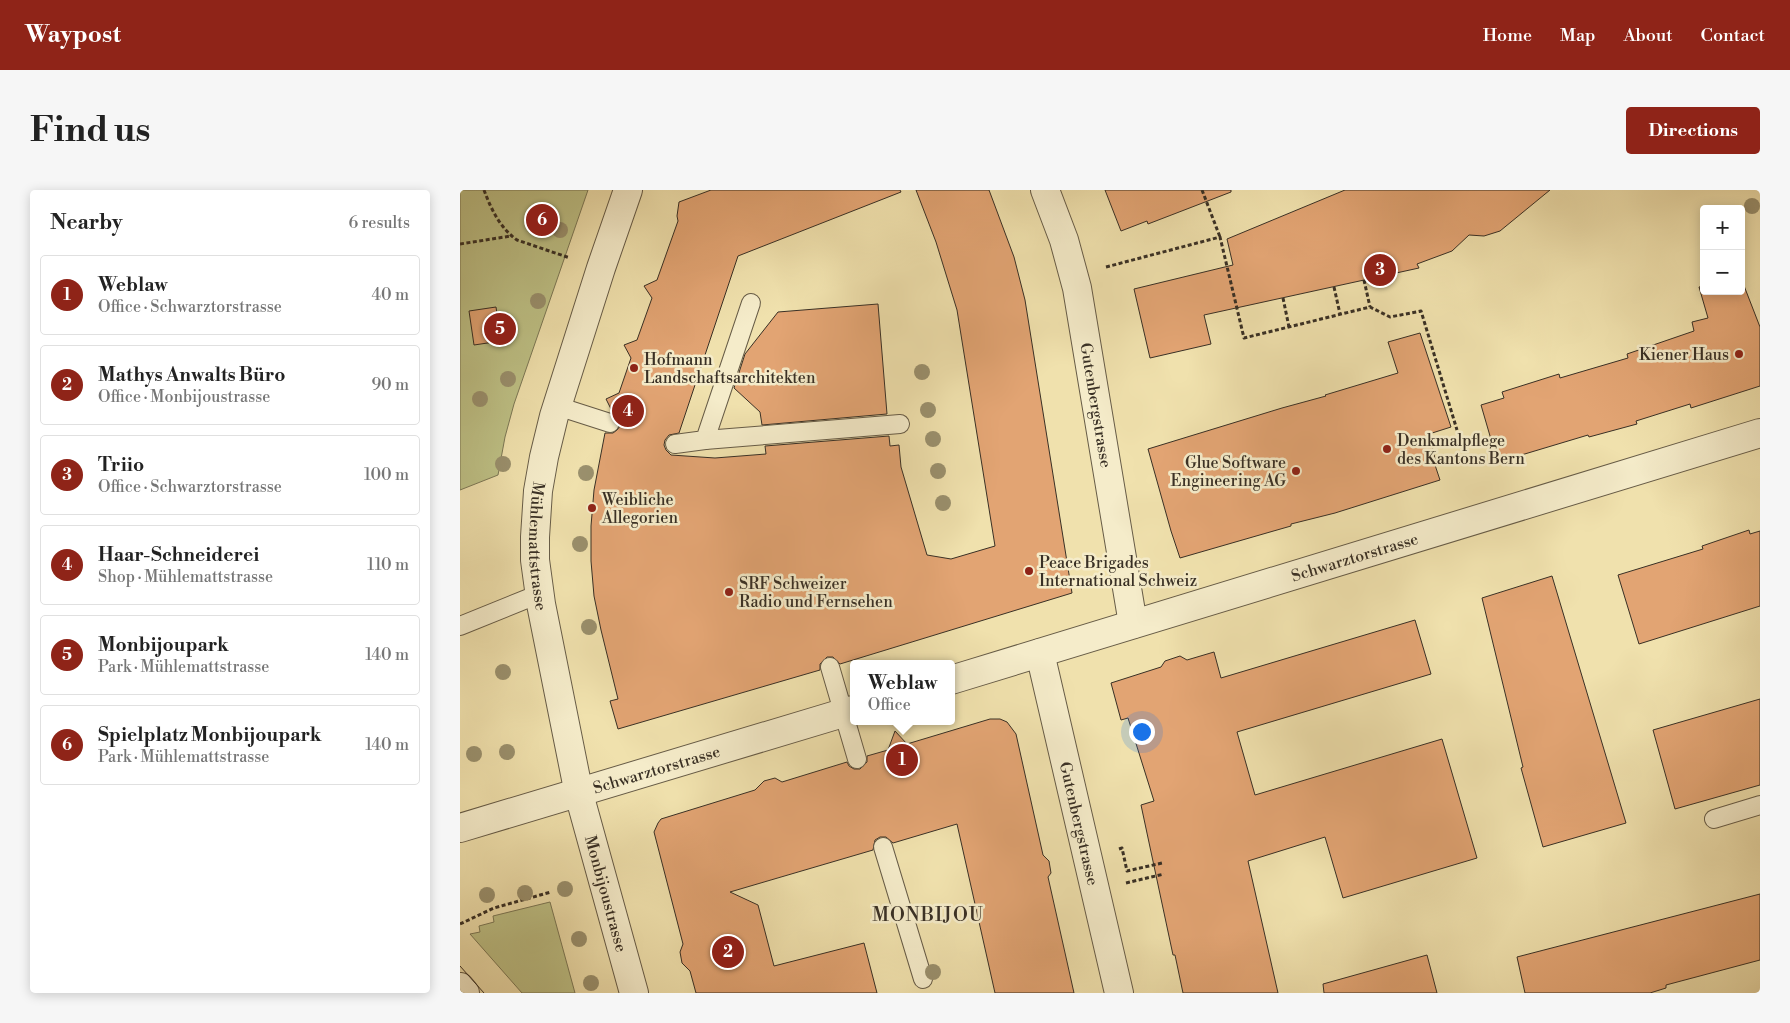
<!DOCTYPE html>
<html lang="en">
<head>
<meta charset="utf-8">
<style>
	:root { --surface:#fff; --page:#f6f6f6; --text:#222; --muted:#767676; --line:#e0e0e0; --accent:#8f2418 }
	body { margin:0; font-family:"Libre Bodoni",serif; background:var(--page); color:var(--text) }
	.controls { position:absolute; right:15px; top:15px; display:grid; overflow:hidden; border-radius:5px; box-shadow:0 2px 12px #0003 }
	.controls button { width:45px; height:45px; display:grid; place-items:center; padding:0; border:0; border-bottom:1px solid var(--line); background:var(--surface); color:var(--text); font:25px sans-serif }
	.you { position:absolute; left:681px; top:541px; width:18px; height:18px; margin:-12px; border:4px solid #fff; border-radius:50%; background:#1a73e8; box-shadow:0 0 0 8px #1a73e833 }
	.badge { display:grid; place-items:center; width:32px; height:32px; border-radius:50%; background:var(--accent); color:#fff; font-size:16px; font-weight:700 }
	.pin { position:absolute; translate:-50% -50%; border:2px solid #fff; box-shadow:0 1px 5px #0006 }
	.popup { position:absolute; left:390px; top:470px; width:105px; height:65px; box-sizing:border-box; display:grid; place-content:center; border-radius:5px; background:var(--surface); filter:drop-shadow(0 1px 4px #0005); font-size:16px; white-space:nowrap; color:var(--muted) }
	.popup b { font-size:19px; color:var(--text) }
	.popup::after { content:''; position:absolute; left:50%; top:100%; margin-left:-10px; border:10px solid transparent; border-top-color:var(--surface) }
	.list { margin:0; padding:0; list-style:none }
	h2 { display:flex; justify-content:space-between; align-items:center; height:65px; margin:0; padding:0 20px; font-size:21px }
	h2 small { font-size:16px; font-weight:400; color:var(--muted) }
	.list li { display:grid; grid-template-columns:32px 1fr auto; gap:15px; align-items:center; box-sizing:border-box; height:80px; margin:0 10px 10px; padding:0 10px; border:1px solid var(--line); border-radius:5px }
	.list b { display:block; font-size:19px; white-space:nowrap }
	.list p { margin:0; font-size:16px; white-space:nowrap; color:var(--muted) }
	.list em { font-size:16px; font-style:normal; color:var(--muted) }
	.map { position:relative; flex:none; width:1300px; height:803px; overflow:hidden; border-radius:5px }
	header { display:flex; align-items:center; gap:30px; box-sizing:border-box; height:70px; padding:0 25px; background:var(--accent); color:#fff }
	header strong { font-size:24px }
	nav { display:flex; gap:28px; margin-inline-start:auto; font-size:18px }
	.intro { display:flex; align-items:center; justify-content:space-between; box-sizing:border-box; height:120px; padding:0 30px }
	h1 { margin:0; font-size:35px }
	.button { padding:12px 22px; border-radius:5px; background:var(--accent); color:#fff; font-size:18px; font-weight:700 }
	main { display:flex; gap:30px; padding:0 30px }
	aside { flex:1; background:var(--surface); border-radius:5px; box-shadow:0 2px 12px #0003 }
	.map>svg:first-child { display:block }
	.green { fill:#bec186; stroke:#7c7856 }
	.building { fill:#e2a473; stroke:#393025 }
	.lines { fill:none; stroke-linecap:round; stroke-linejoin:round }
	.service-casing { stroke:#675c47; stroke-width:20 }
	.minor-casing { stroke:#675c47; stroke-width:30 }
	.tertiary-casing { stroke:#675c47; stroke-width:30 }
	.path { stroke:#393025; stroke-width:3; stroke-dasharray:4 2.5; stroke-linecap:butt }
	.service { stroke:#f5ecca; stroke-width:18 }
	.minor { stroke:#f5ecca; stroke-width:28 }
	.tertiary { stroke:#f5ecca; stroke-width:28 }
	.tram { stroke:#393025; stroke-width:1 }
	.tree { fill:#9a906d }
	.poi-dot { fill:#8f2418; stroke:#f5ecca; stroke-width:2 }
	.labels { text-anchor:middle; stroke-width:5; stroke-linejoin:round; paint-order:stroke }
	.poi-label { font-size:16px; fill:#393025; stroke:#f5ecca; text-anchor:start }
	.street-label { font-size:16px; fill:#393025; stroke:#f5ecca }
	.quarter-label { font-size:19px; letter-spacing:1px; fill:#393025; stroke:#f5ecca }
</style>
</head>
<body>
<header>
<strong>Waypost</strong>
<nav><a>Home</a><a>Map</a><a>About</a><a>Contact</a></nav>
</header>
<div class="intro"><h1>Find us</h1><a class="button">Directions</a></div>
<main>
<aside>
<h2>Nearby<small>6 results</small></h2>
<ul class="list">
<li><span class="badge">1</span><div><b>Weblaw</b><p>Office · Schwarztorstrasse</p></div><em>40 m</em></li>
<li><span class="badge">2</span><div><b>Mathys Anwalts Büro</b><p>Office · Monbijoustrasse</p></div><em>90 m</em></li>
<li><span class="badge">3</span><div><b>Triio</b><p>Office · Schwarztorstrasse</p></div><em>100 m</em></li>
<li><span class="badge">4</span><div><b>Haar-Schneiderei</b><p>Shop · Mühlemattstrasse</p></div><em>110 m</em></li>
<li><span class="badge">5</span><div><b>Monbijoupark</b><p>Park · Mühlemattstrasse</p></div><em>140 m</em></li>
<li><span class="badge">6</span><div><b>Spielplatz Monbijoupark</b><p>Park · Mühlemattstrasse</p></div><em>140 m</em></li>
</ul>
</aside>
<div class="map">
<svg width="1300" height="803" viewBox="0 0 1300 803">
	<rect width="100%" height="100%" fill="#f0e1ad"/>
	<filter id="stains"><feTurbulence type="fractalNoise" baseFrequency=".004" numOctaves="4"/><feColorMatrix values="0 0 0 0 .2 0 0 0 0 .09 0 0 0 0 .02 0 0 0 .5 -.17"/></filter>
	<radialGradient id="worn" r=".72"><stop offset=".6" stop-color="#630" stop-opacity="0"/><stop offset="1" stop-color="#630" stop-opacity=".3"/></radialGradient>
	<g class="green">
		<polygon points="0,0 128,0 54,214 45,247 38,285 0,300"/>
		<polygon points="90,712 115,803 62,803 10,744 20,742 19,736 34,732 33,726"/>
	</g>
	<g class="building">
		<polygon points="251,0 440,0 441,2 278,66 219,243 209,245 205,250 204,255 206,260 211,265 255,268 306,264 305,256 429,246 430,256 439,255 441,277 467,365 491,369 535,356 497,120 476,52 456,0 529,0 554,67 565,110 612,403 380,474 373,467 367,467 360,474 360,480 158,539 150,511 158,509 141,440 134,406 131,371 131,336 134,300 145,243 153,243 157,240 160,236 158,226 153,223 146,209 159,203 171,168 164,155 177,150 192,108 184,96 197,90 218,31 217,26 219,12"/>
		<polygon points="645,0 771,0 771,2 688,34 687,31 661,41"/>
		<polygon points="885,0 1090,0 1040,41 1024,46 1009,45 992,61 957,74 959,78 744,125 751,154 690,168 674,99 773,75 767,49"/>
		<polygon points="1281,88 1300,137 1300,196 1231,218 1230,214 1176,231 1177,234 1129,247 1128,245 1048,269 1047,267 1037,270 1021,215 1044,208 1042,202 1099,184 1100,188 1168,168 1167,164 1234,141 1232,132 1248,128 1239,97 1244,96 1244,101 1281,101"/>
		<polygon points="418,114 427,224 302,235 300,222 274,198 285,164 318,122"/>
		<polygon points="36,117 41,151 14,155 9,121"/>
		<polygon points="960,143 991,237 969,244 976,272 974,272 980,290 875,323 831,334 831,336 817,340 720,368 711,341 688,259 822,218 866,206 865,205 938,183 928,152"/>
		<polygon points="1289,340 1290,344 1300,341 1300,416 1179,454 1158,385 1243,359 1242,356"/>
		<polygon points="1092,386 1166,633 1083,657 1061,578 1063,577 1022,408"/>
		<polygon points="955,430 971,484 777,542 795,605 982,549 1017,668 883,708 865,647 788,671 818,803 723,803 715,765 713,765 681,615 694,611 668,528 661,530 651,493 701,477 705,471 720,466 727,470 754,462 761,488"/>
		<polygon points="1300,509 1300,595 1215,619 1193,540"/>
		<polygon points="530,529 540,529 547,532 556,544 583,665 589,671 591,683 588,687 614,803 535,803 497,634 433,653 426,647 420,647 415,650 413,660 270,702 298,715 314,776 404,753 417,803 236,803 230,781 222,773 220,762 223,754 194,642 198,633 201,629 295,600 304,591 315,588 322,592 387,572 389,576 394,579 400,579 407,572 407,566 428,560 435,541 447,554"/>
		<polygon points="1300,704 1300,770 1206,795 1206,798 1190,803 1065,803 1057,767"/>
		<polygon points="967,765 977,803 864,803 863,794"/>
	</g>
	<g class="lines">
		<defs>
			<g id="service">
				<polyline points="97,216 150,233"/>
				<polyline points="245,250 440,234"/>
				<polyline points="215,254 245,250 291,113"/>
				<polyline points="0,436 79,404"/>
				<polyline points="370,477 397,569"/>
				<polyline points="1254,629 1300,615"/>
				<polyline points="423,657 463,789"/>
			</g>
			<g id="minor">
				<path id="s1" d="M168,0L141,78L94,226L84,267L78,301L75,347V370L81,414L119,604L174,803"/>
				<path id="s2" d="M585,0L604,50L617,98L673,434"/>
				<path id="s3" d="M580,463L659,803"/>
				<polyline points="0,797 5,803"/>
			</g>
			<g id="tertiary">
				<path id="s4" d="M491,490L1300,243"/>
				<path id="s5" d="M0,638L393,520"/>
			</g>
		</defs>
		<use href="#service" class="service-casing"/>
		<use href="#minor" class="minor-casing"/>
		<use href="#tertiary" class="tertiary-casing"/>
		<g class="path">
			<path d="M24,0C31,19 40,38 57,50L110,68"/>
			<polyline points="742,0 760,47"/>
			<polyline points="0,54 51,46"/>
			<polyline points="646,77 760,47 784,148 910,117 930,127 961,121 997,240"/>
			<polyline points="904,90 910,117"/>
			<polyline points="874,97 880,124"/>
			<polyline points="823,108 829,137"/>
			<polyline points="659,659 662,658 667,681 702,673"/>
			<polyline points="666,693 704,684"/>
			<polyline points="0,734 34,718 91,702"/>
		</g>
		<use href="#service" class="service"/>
		<use href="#minor" class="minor"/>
		<use href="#tertiary" class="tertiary"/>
		<polyline class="tram" points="0,776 24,803"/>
	</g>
	<g class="tree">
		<circle cx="1292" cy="16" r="8"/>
		<circle cx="100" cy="40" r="8"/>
		<circle cx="78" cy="111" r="8"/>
		<circle cx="462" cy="182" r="8"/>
		<circle cx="48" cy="189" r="8"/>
		<circle cx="20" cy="209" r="8"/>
		<circle cx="468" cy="220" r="8"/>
		<circle cx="473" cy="249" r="8"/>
		<circle cx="43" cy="274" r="8"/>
		<circle cx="478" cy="281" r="8"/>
		<circle cx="126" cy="283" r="8"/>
		<circle cx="483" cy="313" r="8"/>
		<circle cx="120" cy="354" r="8"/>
		<circle cx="129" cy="437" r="8"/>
		<circle cx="43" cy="482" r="8"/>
		<circle cx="47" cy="562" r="8"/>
		<circle cx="14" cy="564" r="8"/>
		<circle cx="105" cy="699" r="8"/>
		<circle cx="65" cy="703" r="8"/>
		<circle cx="27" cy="705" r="8"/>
		<circle cx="119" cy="749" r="8"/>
		<circle cx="473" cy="782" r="8"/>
		<circle cx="131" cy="793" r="8"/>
	</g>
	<g class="poi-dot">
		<circle cx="1279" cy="164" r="5"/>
		<circle cx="174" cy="178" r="5"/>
		<circle cx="927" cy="259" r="5"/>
		<circle cx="836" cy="281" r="5"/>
		<circle cx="132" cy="318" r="5"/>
		<circle cx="569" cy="381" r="5"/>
		<circle cx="269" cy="402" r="5"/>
	</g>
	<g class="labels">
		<g class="poi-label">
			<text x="1269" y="170" text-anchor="end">Kiener Haus</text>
			<text x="184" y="175">Hofmann<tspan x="184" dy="18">Landschaftsarchitekten</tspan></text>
			<text x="937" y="256">Denkmalpflege<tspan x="937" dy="18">des Kantons Bern</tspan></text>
			<text x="826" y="278" text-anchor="end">Glue Software<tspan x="826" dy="18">Engineering AG</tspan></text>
			<text x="142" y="315">Weibliche<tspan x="142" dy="18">Allegorien</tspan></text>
			<text x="579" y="378">Peace Brigades<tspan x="579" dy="18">International Schweiz</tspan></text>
			<text x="279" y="399">SRF Schweizer<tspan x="279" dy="18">Radio und Fernsehen</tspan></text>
		</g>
		<g class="street-label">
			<text dy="6" stroke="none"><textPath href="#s2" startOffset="222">Gutenbergstrasse</textPath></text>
			<text dy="6" stroke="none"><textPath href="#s1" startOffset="370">Mühlemattstrasse</textPath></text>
			<text dy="6" stroke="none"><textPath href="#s4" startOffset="422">Schwarztorstrasse</textPath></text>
			<text dy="6" stroke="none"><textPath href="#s5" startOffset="205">Schwarztorstrasse</textPath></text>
			<text dy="6" stroke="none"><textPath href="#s3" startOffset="175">Gutenbergstrasse</textPath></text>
			<text dy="6" stroke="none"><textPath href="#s1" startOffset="725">Monbijoustrasse</textPath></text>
		</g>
		<g class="quarter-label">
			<text x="468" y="731">MONBIJOU</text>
		</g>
	</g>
	<rect width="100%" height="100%" filter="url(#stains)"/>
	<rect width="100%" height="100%" fill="url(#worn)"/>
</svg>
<div class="controls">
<button>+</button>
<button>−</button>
</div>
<div class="you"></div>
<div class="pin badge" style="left:442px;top:570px">1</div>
<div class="popup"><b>Weblaw</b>Office</div>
<div class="pin badge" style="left:268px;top:762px">2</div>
<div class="pin badge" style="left:920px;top:80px">3</div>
<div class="pin badge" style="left:168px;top:221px">4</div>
<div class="pin badge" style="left:40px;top:139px">5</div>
<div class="pin badge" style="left:82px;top:30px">6</div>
</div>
</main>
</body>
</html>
